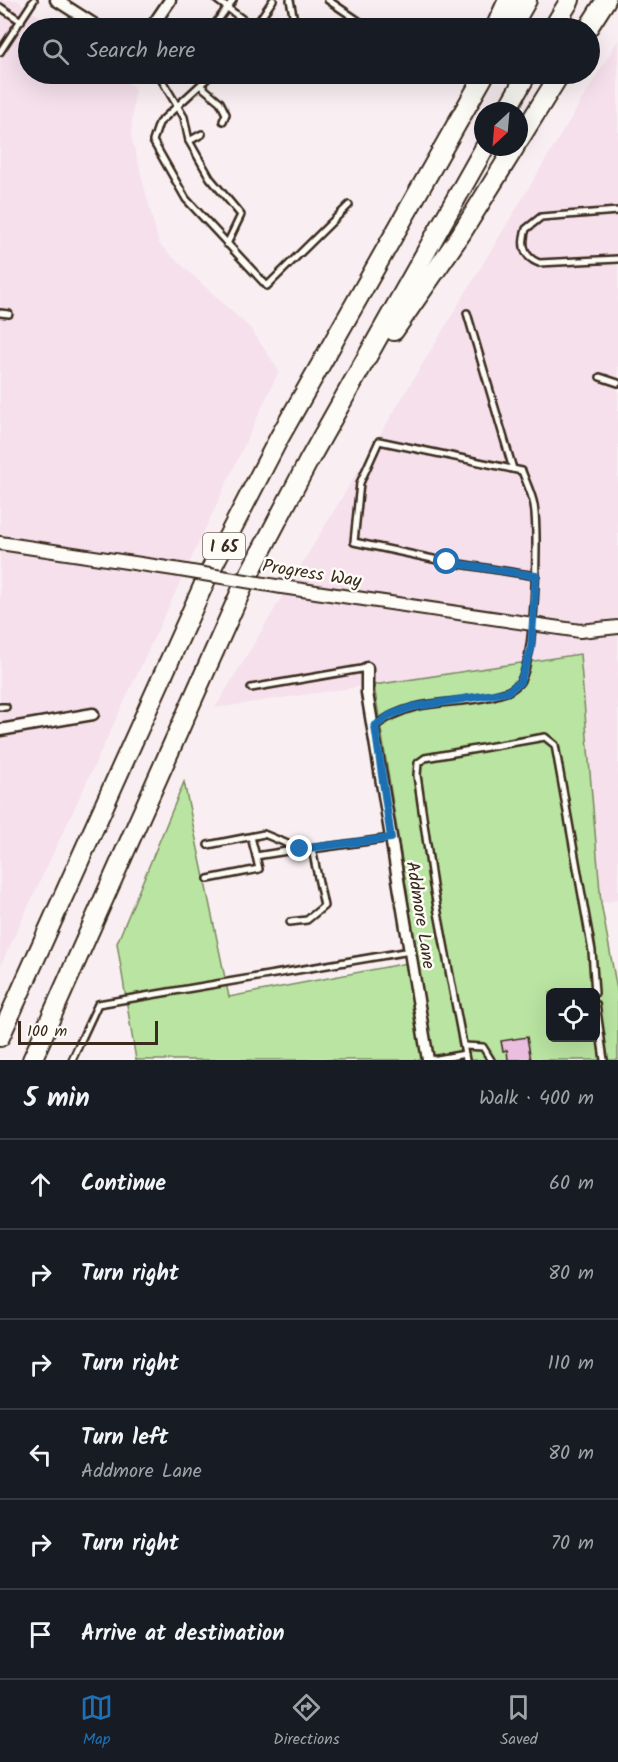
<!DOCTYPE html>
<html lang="en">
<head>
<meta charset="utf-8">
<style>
	:root { --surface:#171b24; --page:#242831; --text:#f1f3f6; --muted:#9ea1a6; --line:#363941; --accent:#1f6fb2 }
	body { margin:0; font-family:Kalam,sans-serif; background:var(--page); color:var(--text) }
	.controls { position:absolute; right:18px; bottom:18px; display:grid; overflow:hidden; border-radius:9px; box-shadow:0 6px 24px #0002 }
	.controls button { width:54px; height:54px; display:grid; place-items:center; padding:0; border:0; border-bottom:2px solid var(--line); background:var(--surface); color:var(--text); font:30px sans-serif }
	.compass { position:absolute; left:474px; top:102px; width:54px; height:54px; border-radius:50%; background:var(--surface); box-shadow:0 6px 24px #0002; rotate:206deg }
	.scale { position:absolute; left:18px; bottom:15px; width:140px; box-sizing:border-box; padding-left:6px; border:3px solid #3b2a1e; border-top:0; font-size:16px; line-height:21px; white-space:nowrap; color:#3b2a1e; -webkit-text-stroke:4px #fdfcf7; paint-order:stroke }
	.stop { position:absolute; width:18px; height:18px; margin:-14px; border:4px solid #1f6fb2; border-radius:50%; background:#fff }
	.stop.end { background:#1f6fb2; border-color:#fff; box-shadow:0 2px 6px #0008 }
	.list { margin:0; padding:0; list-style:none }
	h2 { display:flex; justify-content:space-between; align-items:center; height:78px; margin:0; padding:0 24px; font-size:26px }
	h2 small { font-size:20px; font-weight:400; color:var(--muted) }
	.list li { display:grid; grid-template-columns:39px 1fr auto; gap:18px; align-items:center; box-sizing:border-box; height:90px; padding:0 24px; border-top:2px solid var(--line) }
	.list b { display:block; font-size:22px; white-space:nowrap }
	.list p { margin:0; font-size:20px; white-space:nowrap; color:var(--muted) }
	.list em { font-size:20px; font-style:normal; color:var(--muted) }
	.icon { flex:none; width:33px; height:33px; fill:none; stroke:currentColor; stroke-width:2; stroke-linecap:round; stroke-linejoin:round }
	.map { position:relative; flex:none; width:618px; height:1060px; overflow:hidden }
	.search { position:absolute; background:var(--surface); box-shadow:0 6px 24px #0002; left:18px; right:18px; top:18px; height:66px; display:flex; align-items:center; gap:15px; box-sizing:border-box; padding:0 21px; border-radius:33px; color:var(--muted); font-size:22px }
	.sheet { height:618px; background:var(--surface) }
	nav { display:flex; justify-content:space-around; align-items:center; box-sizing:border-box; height:84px; border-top:2px solid var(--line); background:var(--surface); font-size:16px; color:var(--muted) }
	nav a { display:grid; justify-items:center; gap:3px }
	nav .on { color:var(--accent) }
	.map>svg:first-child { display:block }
	.built { fill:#f5e0ec }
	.green { fill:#b9e4a1; stroke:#7a8760; stroke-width:1.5; fill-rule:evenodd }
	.building { fill:#ebbddf; stroke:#3b2a1e; stroke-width:1.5 }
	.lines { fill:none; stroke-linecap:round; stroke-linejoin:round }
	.service-casing { stroke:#3b2a1e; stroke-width:10 }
	.minor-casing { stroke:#3b2a1e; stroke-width:15 }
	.tertiary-casing { stroke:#3b2a1e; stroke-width:16 }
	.motorway-casing { stroke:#3b2a1e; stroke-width:22 }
	.service { stroke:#fdfcf7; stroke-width:5 }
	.minor { stroke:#fdfcf7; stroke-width:10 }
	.tertiary { stroke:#fdfcf7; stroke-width:12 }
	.motorway { stroke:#fdfcf7; stroke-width:18 }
	.tertiary-bridge-casing { stroke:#3b2a1e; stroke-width:16; stroke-linecap:butt }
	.tertiary-bridge { stroke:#fdfcf7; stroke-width:12 }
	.route { stroke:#1f6fb2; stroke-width:8 }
	.labels { text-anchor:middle; stroke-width:5; stroke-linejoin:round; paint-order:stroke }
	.shield { fill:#fdfcf7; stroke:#75695f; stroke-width:1.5 }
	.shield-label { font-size:16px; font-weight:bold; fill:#3b2a1e }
	.street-label { font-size:18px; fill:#3b2a1e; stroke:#fdfcf7 }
</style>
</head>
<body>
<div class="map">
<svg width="618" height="1060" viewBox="0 0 618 1060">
	<rect width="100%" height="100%" fill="#f9eff2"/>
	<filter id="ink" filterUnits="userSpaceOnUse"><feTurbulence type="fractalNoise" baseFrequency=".0167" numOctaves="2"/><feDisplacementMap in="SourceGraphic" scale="12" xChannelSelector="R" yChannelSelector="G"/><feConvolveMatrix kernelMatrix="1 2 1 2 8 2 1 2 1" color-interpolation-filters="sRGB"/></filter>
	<g filter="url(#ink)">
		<g class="built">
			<polygon points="0,0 17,0 55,28 28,28 28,74 116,74 135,88 131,135 159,244 251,329 279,371 0,967"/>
			<polygon points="618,40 618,900 601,903 580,654 215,708"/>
		</g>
		<path class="green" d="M580,654L601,903L618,995V1060H136L117,943L184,782L229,997L418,961L374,685ZM550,993H596V1038H550Z"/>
		<polygon class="building" points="527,1037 531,1060 508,1060 507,1050 503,1051 501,1041"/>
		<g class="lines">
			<defs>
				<g id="service">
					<polyline points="217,0 254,28"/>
					<polyline points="290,0 295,25"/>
					<polyline points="328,0 369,28"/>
					<polyline points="0,7 21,21"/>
					<polyline points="212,28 233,0"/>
					<polyline points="254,28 273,0"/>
					<polyline points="0,52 34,0"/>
					<polyline points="158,74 184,117 189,141 210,178 241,215 227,244"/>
					<polyline points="212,74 159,123 153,141 186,199 267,286 349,205"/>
					<polyline points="201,86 220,102 226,114 223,121"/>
					<polyline points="189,141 202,134"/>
					<path d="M618,211L541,217L526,229C521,244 523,257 539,263L618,259"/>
					<polyline points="0,313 9,314"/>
					<polyline points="467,313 513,469"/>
					<polyline points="600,377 618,383"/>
					<polyline points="251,688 367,668"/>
					<polyline points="0,707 6,707"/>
					<path d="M375,726C419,693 460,709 506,692C510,691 518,685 520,682C535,660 539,534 534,505C532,494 526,482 522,471L379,441L360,483L354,542L447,562L536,576"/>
					<polyline points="251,837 256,856"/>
					<polyline points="208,845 264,834 300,849 312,849"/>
					<polyline points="208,879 259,869 256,856 300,849"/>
					<polyline points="290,922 307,920 324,906 312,849 391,838"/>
					<polyline points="596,1004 604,1060"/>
					<polyline points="464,1046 483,1047 491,1060"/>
					<polyline points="72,1060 98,1004 410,951"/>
					<polyline points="432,1060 465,1054"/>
					<polyline points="466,1060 433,886 417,775 418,763 425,758 545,737 555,745 592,951 595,993"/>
				</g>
				<g id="minor">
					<polyline points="56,0 100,28"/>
					<polyline points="151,28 170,0"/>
					<polyline points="367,668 367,693 428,1060"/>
					<polyline points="0,730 93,714"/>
				</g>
				<g id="tertiary">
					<polyline points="0,543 174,569"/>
					<polyline points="282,587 580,631 618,627"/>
				</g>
				<g id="motorway">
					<polyline points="495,28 508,0"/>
					<polyline points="511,28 527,0"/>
					<polyline points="553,28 570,0"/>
					<polyline points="588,28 606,0"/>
					<polyline points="506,111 527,74"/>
					<polyline points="519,140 560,74"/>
					<polyline points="394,331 461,234 515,147"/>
					<polyline points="0,1037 208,575 279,438 485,74"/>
					<polyline points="32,1060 245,582 308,462 485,147"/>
				</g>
			</defs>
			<use href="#service" class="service-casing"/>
			<use href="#minor" class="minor-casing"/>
			<use href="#tertiary" class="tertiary-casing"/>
			<use href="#motorway" class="motorway-casing"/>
			<use href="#service" class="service"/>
			<use href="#minor" class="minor"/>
			<use href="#tertiary" class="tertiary"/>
			<use href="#motorway" class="motorway"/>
			<defs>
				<polyline id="tertiary-bridge" points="174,569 282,587"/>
			</defs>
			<use href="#tertiary-bridge" class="tertiary-bridge-casing"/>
			<use href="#tertiary-bridge" class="tertiary-bridge"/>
		</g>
	</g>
	<g class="lines" filter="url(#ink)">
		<polyline class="route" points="300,849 391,838 375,726 390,715 412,707 507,692 520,682 531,650 536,576 447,562"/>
	</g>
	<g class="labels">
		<rect class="shield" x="203" y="533" width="42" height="26" rx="4.5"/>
		<g class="shield-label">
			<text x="224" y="552">I 65</text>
		</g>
		<g class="street-label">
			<text transform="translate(312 573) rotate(9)" y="6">Progress Way</text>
			<text transform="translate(421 915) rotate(81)" y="6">Addmore Lane</text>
		</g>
	</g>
</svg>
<div class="controls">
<button><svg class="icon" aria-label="locate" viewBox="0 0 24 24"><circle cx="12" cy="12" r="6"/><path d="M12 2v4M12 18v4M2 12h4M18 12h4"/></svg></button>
</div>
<svg class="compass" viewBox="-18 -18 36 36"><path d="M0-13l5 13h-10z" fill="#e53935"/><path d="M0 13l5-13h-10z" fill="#9ea1a6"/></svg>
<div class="scale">100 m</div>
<div class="stop" style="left:447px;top:562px"></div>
<div class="stop end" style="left:300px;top:849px"></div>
<div class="search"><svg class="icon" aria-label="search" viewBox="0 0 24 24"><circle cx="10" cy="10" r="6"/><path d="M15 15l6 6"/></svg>Search here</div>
</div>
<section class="sheet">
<h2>5 min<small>Walk · 400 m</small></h2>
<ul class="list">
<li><svg class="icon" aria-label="ahead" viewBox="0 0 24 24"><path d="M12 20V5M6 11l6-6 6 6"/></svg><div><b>Continue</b></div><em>60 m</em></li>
<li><svg class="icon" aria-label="right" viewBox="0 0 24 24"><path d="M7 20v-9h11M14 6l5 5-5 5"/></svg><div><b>Turn right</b></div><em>80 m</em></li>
<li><svg class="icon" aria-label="right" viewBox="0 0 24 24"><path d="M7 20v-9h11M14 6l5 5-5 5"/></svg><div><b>Turn right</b></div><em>110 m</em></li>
<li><svg class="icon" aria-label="left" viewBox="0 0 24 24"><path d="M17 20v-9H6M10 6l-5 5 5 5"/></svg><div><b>Turn left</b><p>Addmore Lane</p></div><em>80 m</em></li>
<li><svg class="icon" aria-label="right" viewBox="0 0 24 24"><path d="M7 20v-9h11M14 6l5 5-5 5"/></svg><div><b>Turn right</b></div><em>70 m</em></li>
<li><svg class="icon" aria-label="arrive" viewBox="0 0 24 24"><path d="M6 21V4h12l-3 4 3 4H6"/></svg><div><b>Arrive at destination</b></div></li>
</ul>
</section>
<nav>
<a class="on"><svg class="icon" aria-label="map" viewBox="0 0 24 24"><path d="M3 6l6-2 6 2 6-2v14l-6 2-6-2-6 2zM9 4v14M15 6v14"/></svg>Map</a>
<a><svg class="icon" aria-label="directions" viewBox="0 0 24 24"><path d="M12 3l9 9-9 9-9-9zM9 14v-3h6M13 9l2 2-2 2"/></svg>Directions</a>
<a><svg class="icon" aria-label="saved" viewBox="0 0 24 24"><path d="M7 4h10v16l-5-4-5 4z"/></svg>Saved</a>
</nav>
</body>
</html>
